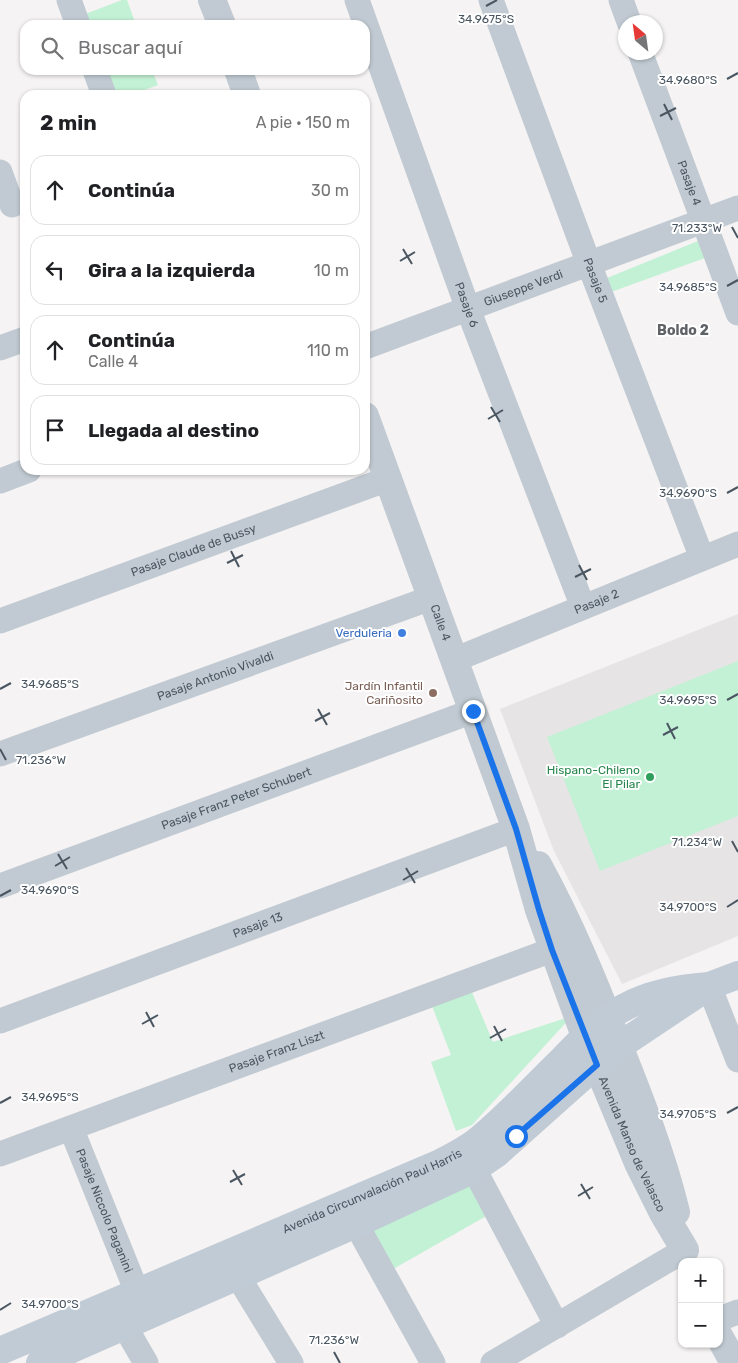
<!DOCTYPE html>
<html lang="es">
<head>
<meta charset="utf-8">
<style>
	:root { --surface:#fff; --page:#f2f2f2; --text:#202124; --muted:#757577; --line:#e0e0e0 }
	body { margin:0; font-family:Rubik,sans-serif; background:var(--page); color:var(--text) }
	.controls { position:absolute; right:15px; bottom:15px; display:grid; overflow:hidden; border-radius:10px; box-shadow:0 1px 4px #0004 }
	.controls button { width:45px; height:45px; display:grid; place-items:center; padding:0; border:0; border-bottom:1px solid var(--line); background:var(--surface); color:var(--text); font:25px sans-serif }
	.compass { position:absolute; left:618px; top:15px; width:45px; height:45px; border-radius:50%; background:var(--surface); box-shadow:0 1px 4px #0004; rotate:331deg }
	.stop { position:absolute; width:15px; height:15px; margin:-11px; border:4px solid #1a73e8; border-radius:50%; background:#fff }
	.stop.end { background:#1a73e8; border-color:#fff; box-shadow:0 1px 5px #0008 }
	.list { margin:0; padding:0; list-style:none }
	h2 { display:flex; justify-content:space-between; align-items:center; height:65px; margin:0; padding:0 20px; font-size:21px }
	h2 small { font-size:16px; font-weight:400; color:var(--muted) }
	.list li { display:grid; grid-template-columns:32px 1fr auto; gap:15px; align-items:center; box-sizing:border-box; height:70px; margin:0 10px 10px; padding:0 10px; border:1px solid var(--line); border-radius:15px }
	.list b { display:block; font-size:19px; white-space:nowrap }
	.list p { margin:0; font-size:16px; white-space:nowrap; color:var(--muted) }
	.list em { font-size:16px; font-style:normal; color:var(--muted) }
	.icon { flex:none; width:28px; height:28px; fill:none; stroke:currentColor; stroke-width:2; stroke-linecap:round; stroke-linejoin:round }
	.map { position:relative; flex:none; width:738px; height:1363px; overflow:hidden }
	.search { position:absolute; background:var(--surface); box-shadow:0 1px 4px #0004; left:20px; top:20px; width:350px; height:55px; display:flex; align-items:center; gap:12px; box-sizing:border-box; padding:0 18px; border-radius:15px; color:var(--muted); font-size:19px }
	.panel { position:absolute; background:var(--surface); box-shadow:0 1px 4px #0004; left:20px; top:90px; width:350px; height:385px; border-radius:15px }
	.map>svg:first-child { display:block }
	.education { fill:#e6e4e5 }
	.green { fill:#c3f1d5 }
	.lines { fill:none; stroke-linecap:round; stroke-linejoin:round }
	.minor { stroke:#c1cad2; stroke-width:25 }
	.tertiary { stroke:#c1cad2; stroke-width:28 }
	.secondary { stroke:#c1cbd6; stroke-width:28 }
	.route { stroke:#1a73e8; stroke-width:6 }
	.ticks { fill:none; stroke:#4a5661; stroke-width:2 }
	.shop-dot { fill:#3f7fe0; stroke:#fff; stroke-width:2 }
	.education-dot { fill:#8d6e63; stroke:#fff; stroke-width:2 }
	.leisure-dot { fill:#2e9e5b; stroke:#fff; stroke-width:2 }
	.labels { text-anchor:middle; stroke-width:4; stroke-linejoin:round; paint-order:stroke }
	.street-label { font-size:12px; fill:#4a5661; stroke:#fff }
	.shop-label { font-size:12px; fill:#366cbe; stroke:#fff; text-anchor:end }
	.education-label { font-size:12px; fill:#785e54; stroke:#fff; text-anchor:end }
	.leisure-label { font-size:12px; fill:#27864d; stroke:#fff; text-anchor:end }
	.neighbourhood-label { font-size:14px; font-weight:bold; fill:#5f6368; stroke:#fff }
	.ticks-label { font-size:12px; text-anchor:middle; fill:#4a5661; stroke:#fff; stroke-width:4; stroke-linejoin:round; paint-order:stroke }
</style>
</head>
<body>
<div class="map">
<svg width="738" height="1363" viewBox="0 0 738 1363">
	<rect width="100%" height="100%" fill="#f5f3f3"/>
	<polygon class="education" points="738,614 738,936 622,984 554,851 500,709"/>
	<g class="green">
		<polygon points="122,0 127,0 136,25 84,25 80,16"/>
		<polygon points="100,70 152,70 158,85 131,95 109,95"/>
		<polygon points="698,241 705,258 611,292 607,278"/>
		<polygon points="738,661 738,816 600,871 547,737"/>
		<polygon points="471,990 493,1042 572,1016 472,1125 456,1131 431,1062 451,1055 432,1006"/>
		<polygon points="467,1182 488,1215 388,1272 363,1229"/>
	</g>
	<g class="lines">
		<g class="minor">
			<polyline points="69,0 78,25"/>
			<path id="s1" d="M357,0L468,309L583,607"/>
			<path id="s2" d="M491,0L589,264L702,558"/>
			<polyline points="621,0 629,22"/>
			<path id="s3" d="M640,52L738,313"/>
			<polyline points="95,70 104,95"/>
			<polyline points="0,172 12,205"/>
			<path id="s4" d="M365,347L738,208"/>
			<polyline points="0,348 25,339"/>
			<polyline points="0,481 29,470"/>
			<path id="s5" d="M0,621L388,479"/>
			<path id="s6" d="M454,660L738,544"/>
			<path id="s7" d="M0,754L431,598"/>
			<path id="s8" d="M0,886L473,711"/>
			<polyline points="709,986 738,1060"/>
			<path id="s9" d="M0,1021L516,829"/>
			<path id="s10" d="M71,1128L137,1292"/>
			<path id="s11" d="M0,1154L552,950"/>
			<polyline points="474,1169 557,1326"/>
			<polyline points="356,1224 433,1363"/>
			<polyline points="237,1275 291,1363"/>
			<polyline points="719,1319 738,1312"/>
			<polyline points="124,1325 146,1363"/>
			<polyline points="493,1363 685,1250"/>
		</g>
		<g class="tertiary">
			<polyline points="212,0 222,25"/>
			<polyline points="238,70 247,95"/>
			<path id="s12" d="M365,416L516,829L539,910L585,1036L639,1165L663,1213L685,1250"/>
			<path d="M538,865C570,923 595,984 619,1046C641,1101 662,1155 676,1212"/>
			<polyline points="719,1336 734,1363"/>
		</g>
		<g class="secondary">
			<path id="s13" d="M0,1351L440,1163C452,1157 465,1150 476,1142C506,1118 536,1085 564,1058C582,1039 601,1019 625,1007C651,993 679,988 709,986"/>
			<polyline points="40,1363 356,1224 474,1169 496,1154 581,1078 619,1046 709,986 738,975"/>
		</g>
	</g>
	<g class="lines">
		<polyline class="route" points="473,711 516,829 539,910 552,950 597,1065 516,1136"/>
	</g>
	<path class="ticks" d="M486,6L497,0M727,79L738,73M664,104L672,120M660,116L676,108M732,227L738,238M403,249L412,264M400,261L415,252M727,286L738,280M491,407L500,422M488,419L503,410M727,493L738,487M231,551L239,567M227,563L243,555M579,565L587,580M575,577L591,569M0,689L11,683M727,700L738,694M318,709L327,725M315,721L330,713M667,723L675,739M663,735L678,727M0,749L6,760M732,841L738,852M58,854L67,869M55,866L70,857M406,868L415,883M403,880L418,871M0,896L11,890M727,907L738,900M146,1012L154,1027M142,1024L158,1015M494,1026L502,1041M490,1038L506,1029M0,1103L11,1097M727,1113L738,1107M233,1170L242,1185M230,1182L245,1174M581,1184L590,1199M578,1196L593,1187M0,1310L11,1303M334,1352L340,1363"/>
	<circle class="shop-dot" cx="402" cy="633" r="5"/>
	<circle class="education-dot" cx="433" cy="693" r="5"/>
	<circle class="leisure-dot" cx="650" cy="777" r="5"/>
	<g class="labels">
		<g class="street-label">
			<text dy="4" stroke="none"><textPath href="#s3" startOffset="140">Pasaje 4</textPath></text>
			<text dy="4" stroke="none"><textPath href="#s2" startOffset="299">Pasaje 5</textPath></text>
			<text dy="4" stroke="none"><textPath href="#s4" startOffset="169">Giuseppe Verdi</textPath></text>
			<text dy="4" stroke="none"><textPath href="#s1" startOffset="324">Pasaje 6</textPath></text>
			<text dy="4" stroke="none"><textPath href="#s5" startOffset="206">Pasaje Claude de Bussy</textPath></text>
			<text dy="4" stroke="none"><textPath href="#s6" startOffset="154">Pasaje 2</textPath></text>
			<text dy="4" stroke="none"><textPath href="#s12" startOffset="220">Calle 4</textPath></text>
			<text dy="4" stroke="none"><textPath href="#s7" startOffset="229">Pasaje Antonio Vivaldi</textPath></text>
			<text dy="4" stroke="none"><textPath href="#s8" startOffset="252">Pasaje Franz Peter Schubert</textPath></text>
			<text dy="4" stroke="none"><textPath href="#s9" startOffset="275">Pasaje 13</textPath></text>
			<text dy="4" stroke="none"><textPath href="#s11" startOffset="295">Pasaje Franz Liszt</textPath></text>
			<text dy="4" stroke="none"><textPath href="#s12" startOffset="776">Avenida Manso de Velasco</textPath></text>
			<text dy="4" stroke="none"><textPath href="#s13" startOffset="405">Avenida Circunvalación Paul Harris</textPath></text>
			<text dy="4" stroke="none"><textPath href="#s10" startOffset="89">Pasaje Niccolo Paganini</textPath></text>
		</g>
		<g class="shop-label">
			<text x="392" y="637">Verduleria</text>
		</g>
		<g class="education-label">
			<text x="423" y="690">Jardín Infantil<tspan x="423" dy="14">Cariñosito</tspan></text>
		</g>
		<g class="leisure-label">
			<text x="640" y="774">Hispano-Chileno<tspan x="640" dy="14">El Pilar</tspan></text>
		</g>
		<g class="neighbourhood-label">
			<text x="683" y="335">Boldo 2</text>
		</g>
	</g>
	<g class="ticks-label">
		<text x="486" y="23">34.9675°S</text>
		<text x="688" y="84">34.9680°S</text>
		<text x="697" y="232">71.233°W</text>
		<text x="688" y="291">34.9685°S</text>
		<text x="688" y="497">34.9690°S</text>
		<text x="50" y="688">34.9685°S</text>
		<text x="688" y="704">34.9695°S</text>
		<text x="41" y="764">71.236°W</text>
		<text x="697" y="846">71.234°W</text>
		<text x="50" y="894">34.9690°S</text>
		<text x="688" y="911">34.9700°S</text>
		<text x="50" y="1101">34.9695°S</text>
		<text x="688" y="1118">34.9705°S</text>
		<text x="50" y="1308">34.9700°S</text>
		<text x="334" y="1344">71.236°W</text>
	</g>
</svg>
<div class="controls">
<button>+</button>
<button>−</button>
</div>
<svg class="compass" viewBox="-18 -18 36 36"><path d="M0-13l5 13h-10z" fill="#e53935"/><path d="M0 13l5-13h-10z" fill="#757577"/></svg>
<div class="stop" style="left:516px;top:1136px"></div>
<div class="stop end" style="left:473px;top:711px"></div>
<div class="search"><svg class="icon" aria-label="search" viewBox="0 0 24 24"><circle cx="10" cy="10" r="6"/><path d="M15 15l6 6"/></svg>Buscar aquí</div>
<section class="panel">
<h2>2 min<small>A pie · 150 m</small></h2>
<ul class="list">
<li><svg class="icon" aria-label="ahead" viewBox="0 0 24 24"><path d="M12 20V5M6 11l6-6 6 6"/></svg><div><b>Continúa</b></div><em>30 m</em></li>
<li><svg class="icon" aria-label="left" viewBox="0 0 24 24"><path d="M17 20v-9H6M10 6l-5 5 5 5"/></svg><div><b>Gira a la izquierda</b></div><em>10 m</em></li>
<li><svg class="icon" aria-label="ahead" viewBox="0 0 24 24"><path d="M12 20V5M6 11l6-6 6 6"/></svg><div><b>Continúa</b><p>Calle 4</p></div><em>110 m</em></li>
<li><svg class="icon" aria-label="arrive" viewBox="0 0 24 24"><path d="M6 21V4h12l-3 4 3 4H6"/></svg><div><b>Llegada al destino</b></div></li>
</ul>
</section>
</div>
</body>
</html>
